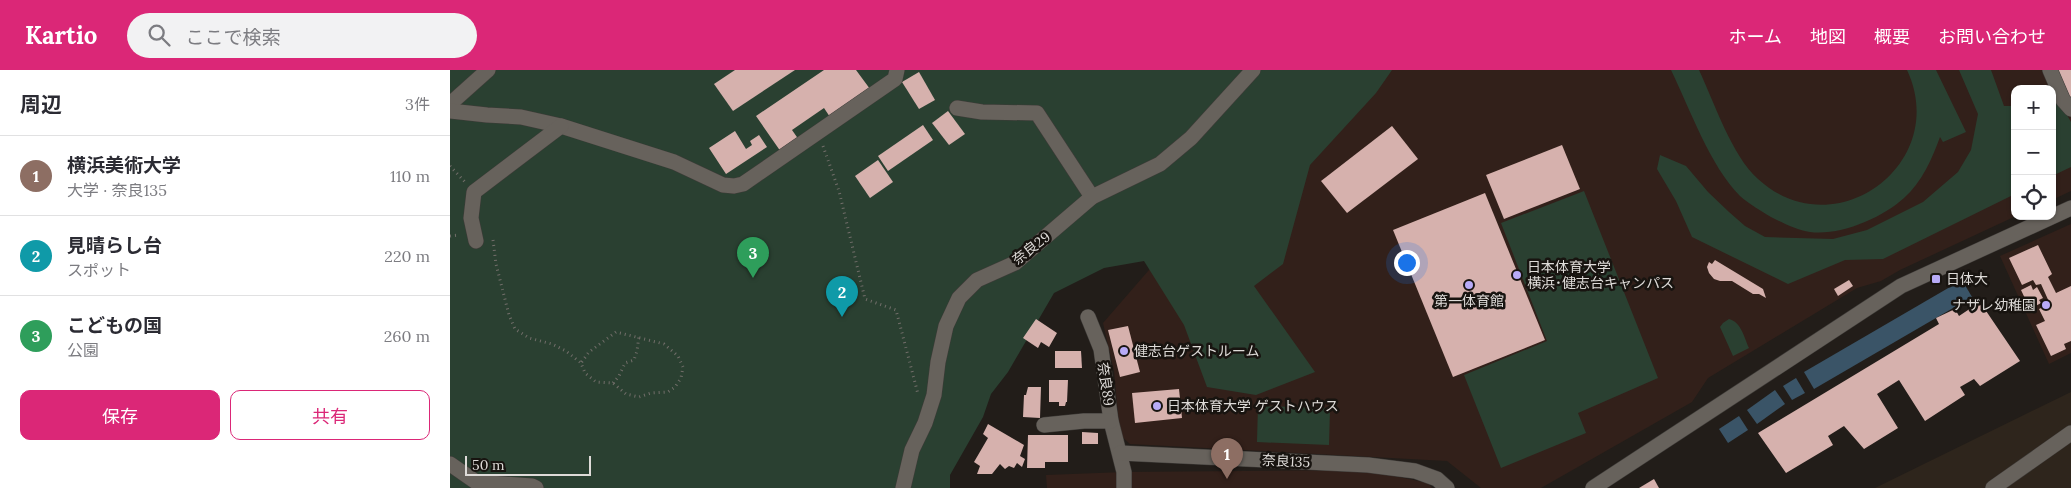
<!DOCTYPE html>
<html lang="ja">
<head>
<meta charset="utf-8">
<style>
	:root { --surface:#fff; --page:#f2f2f3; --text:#2b2b33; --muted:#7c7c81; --line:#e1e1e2; --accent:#db2777 }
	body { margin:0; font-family:Lora,"Noto Sans JP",serif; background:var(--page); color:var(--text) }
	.controls { position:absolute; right:15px; top:15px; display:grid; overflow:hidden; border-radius:10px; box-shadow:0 1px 4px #0004 }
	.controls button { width:45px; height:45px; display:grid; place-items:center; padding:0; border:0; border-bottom:1px solid var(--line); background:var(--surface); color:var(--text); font:25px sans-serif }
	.scale { position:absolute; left:15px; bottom:12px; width:126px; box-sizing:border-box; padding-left:5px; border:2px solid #dedbd8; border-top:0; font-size:14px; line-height:18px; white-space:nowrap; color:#dedbd8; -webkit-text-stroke:4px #181410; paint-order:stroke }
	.you { position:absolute; left:956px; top:192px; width:18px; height:18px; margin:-12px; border:4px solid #fff; border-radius:50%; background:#1a73e8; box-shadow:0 0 0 8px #1a73e833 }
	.badge { display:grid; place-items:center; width:32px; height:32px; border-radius:50%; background:var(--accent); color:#fff; font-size:16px; font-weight:700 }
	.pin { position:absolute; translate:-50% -41px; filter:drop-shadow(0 1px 2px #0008) }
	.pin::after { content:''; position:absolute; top:26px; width:18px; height:15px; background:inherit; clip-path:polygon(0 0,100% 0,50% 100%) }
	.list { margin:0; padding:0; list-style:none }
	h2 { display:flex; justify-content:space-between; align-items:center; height:65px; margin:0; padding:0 20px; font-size:21px }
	h2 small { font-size:16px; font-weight:400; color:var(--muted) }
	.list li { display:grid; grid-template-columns:32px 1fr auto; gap:15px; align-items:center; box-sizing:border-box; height:80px; padding:0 20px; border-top:1px solid var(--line) }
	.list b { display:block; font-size:19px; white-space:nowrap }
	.list p { margin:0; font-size:16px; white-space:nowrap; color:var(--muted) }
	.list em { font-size:16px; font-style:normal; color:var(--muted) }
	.actions { display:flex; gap:10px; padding:15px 20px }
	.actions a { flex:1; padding:11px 0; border:1px solid var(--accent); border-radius:10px; text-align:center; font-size:18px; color:var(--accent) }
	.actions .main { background:var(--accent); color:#fff }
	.icon { flex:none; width:28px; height:28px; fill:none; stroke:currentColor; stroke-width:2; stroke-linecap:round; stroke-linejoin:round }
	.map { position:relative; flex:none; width:1621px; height:418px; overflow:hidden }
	header { display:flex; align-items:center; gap:30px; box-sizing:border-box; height:70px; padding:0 25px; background:var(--accent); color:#fff }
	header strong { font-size:24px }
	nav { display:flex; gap:28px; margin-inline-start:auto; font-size:18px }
	.search { width:350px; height:45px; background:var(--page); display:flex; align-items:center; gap:12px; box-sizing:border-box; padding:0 18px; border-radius:28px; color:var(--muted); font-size:19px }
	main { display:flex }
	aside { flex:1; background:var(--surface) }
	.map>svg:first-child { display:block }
	.built { fill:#2e251c }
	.education { fill:#32201a }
	.green { fill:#2a4031 }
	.water { fill:#3a5467 }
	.building { fill:#d6b1ad }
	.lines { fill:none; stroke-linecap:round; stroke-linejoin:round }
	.minor-casing { stroke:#3e3b38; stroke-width:16 }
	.path { stroke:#726e6a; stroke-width:3; stroke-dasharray:1 4; stroke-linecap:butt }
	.minor { stroke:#67625c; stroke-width:15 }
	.poi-dot { fill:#b8abf7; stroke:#181410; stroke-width:2 }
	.labels { text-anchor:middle; stroke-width:5; stroke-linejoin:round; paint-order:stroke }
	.street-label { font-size:14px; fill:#dedbd8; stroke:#181410 }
	.poi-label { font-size:14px; fill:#dedbd8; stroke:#181410; text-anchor:start }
</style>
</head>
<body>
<header>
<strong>Kartio</strong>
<div class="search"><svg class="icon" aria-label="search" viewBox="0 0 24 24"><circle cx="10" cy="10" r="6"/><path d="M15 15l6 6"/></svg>ここで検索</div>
<nav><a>ホーム</a><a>地図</a><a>概要</a><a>お問い合わせ</a></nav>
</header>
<main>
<aside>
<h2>周辺<small>3件</small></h2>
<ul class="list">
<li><span class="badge" style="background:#8d6e63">1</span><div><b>横浜美術大学</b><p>大学 · 奈良135</p></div><em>110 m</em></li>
<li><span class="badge" style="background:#0f9aa8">2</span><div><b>見晴らし台</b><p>スポット</p></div><em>220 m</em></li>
<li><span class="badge" style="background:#2e9e5b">3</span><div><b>こどもの国</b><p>公園</p></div><em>260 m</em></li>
</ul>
<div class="actions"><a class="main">保存</a><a>共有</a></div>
</aside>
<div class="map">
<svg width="1621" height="418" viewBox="0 0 1621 418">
	<rect width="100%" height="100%" fill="#221d19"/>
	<polygon class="built" points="1621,322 1621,418 1425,418"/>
	<g class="education">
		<polygon points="861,0 1621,0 1621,121 1602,130 1602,19 1565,19 1566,146 1450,200 1431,211 1407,218 1258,308 1242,332 1091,418 1031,418 997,391 680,374 670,365 664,301 653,253 784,102"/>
		<polygon points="1621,154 1621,283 1599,294 1550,186"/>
		<polygon points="915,400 978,413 982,418 597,418 596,405 674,402"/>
	</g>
	<g class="green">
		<polygon points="0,0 942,0 926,23 860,95 833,194 804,216 865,302 806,325 757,317 734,255 694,191 654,198 604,223 558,302 541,324 533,347 500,405 500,418 0,418"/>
		<path d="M1221,0H1249C1264,32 1282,86 1308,109C1384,179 1501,94 1457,0H1486L1516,62L1493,72L1490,67C1482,89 1472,112 1454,128C1432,148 1390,166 1360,162C1347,160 1333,153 1321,147C1311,141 1299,134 1290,126C1260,96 1240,39 1221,0Z"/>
		<polygon points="1509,0 1541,0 1554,36 1565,36 1565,124 1433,189 1395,190 1338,214 1242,167 1226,131 1207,99 1210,85 1236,96 1258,122 1279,142 1295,156 1315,167 1383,169 1417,160 1473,132 1508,102 1521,80 1528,44"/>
		<polygon points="1609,31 1621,52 1621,97 1602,106 1602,32"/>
		<polygon points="1134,121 1208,308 1128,343 1136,363 1051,398 1014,305 1097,271 1051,153"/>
		<path d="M1279,249C1291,252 1294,267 1299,278L1283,286L1270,257L1273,253Z"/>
		<polygon points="808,336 880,338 879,375 807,372"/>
	</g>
	<g class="water">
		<polygon points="1512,210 1522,227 1364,319 1354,302"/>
		<polygon points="1346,308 1355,323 1342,330 1333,316"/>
		<polygon points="1325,320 1335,334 1307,354 1297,340"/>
		<polygon points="1289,346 1298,360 1278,373 1269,359"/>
	</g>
	<g class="building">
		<polygon points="285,0 345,0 283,41 264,14"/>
		<polygon points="374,0 406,0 420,19 380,47 374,38 342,60 349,70 331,82 306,46"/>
		<polygon points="1607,0 1621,0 1621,27 1619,28"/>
		<polygon points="469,2 485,30 469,39 452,12"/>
		<polygon points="498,41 515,64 499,75 482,53"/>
		<polygon points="473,55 483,70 438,101 428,86"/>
		<polygon points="942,56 968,89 897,143 871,111"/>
		<polygon points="285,61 296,79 302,75 300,71 309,65 317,77 276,104 259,78"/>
		<polygon points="1112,75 1130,119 1054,149 1036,105"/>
		<polygon points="428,90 443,112 420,128 405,106"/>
		<polygon points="1035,123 1095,270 1003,307 943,160"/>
		<polygon points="1588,175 1602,204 1598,207 1606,223 1621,216 1621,271 1614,274 1616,279 1601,286 1586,255 1595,251 1589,239 1600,234 1591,214 1586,215 1583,210 1572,215 1559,188"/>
		<polygon points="1265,190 1313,219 1316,228 1309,224 1303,224 1282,211 1270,211 1264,209 1259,203 1257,197 1259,192 1262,194"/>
		<polygon points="1399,210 1403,216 1388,226 1384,219"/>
		<polygon points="1581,215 1583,220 1587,217 1593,228 1589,230 1591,233 1580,239 1571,220"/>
		<polygon points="1530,232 1570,291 1530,316 1524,309 1510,317 1515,325 1475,351 1449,310 1427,324 1448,358 1414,379 1394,356 1378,366 1383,375 1336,403 1308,363 1489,254 1486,248 1505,239 1509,246"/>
		<polygon points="586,249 607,263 599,277 591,272 588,278 573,268"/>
		<polygon points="678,256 690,302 670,307 658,260"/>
		<polygon points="605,281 631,281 632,298 605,298"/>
		<polygon points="599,310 618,310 617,332 616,332 615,336 609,336 609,332 599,332"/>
		<polygon points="578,317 591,317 590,348 573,347 574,325 576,325"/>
		<polygon points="729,319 732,348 685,353 682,323"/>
		<polygon points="538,354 574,375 570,386 575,389 572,397 567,393 564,398 559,396 555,399 550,394 542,404 527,404 530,396 524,392 538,368 533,364"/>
		<polygon points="632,362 648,363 648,374 632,374"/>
		<polygon points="578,365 618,365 618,392 595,392 595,398 577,398"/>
		<polygon points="1204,409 1209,418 1189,418"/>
	</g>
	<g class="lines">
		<defs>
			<g id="minor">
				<polyline points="1600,0 1613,30 1621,39"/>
				<polyline points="0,34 38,0"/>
				<polyline points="507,38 532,42 587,43 642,127"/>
				<polyline points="0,41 37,45 71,47 111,56 224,92 273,115 284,116 293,114 445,9 447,0"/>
				<polyline points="26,171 21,148 24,122 111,56"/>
				<polyline points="638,247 651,279 661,351 674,402 674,418"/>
				<polyline points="594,355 634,351 661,351"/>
				<polyline points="670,383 918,395 965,401 987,409 997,418"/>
				<polyline points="0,394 26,412 82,416 86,418"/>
				<polyline points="453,418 462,380 475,353 484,325 488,292 496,256 509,228 527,210 565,193 642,127 710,94 741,68 803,0"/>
				<polyline points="1143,418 1451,216 1621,138"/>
				<polyline points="1543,418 1621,363"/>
			</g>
		</defs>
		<use href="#minor" class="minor-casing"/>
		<g class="path">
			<polyline points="373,76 389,121 415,229 446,240 468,324"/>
			<polyline points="0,96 15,112"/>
			<polyline points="0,166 9,165"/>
			<polyline points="43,170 46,194 59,245 65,259 79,268 102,274 116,281 131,293 135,303 146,312 163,313 176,324 189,327 201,323 218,322 225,317 231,308 233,297 228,286 214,274 166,262 139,282 131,293"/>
			<polyline points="163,313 169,306 175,293 184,290 187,281 189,266"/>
		</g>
		<use href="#minor" class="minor"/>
	</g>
	<g class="poi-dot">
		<circle cx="1067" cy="205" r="5"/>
		<rect x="1481" y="204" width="10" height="10" rx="2.5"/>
		<circle cx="1019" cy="215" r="5"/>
		<circle cx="1596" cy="235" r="5"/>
		<circle cx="674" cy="281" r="5"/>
		<circle cx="707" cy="336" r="5"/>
	</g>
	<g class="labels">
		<g class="street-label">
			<text transform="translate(581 178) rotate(-38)" y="5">奈良29</text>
			<text transform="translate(656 314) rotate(82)" y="5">奈良89</text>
			<text transform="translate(836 391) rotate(3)" y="5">奈良135</text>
		</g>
		<g class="poi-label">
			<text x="1077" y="202">日本体育大学<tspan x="1077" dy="16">横浜･健志台キャンパス</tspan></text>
			<text x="1496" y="214">日体大</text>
			<text x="1019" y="236" text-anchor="middle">第一体育館</text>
			<text x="1586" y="240" text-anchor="end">ナザレ幼稚園</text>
			<text x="684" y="286">健志台ゲストルーム</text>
			<text x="717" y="341">日本体育大学 ゲストハウス</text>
		</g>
	</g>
</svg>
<div class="controls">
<button>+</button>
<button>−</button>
<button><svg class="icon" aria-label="locate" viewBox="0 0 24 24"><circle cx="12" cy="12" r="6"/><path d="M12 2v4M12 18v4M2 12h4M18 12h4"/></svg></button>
</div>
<div class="scale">50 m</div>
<div class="you"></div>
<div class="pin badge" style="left:777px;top:409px;background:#8d6e63">1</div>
<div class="pin badge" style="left:392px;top:247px;background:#0f9aa8">2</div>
<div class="pin badge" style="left:303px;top:208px;background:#2e9e5b">3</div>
</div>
</main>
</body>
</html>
